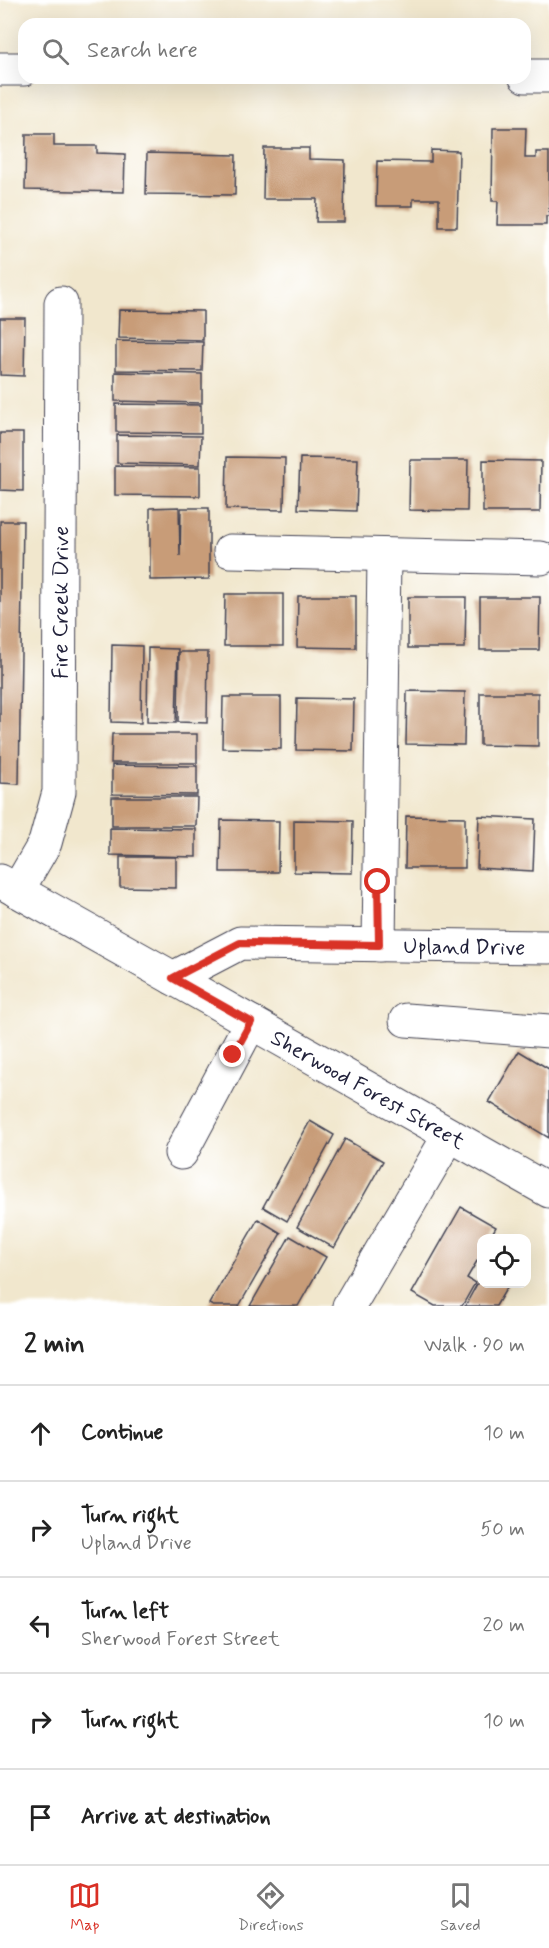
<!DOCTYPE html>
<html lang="en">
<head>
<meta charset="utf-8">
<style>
	:root { --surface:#fff; --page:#f2f2f2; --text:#222; --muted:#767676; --line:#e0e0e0; --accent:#d93025 }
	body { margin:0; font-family:Mynerve,sans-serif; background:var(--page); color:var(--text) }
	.controls { position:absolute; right:18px; bottom:18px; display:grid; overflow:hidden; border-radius:12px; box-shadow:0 6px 24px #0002 }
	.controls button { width:54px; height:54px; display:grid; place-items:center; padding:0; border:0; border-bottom:2px solid var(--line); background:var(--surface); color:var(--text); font:30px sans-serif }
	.stop { position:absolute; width:18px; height:18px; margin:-14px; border:4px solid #d93025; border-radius:50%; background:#fff }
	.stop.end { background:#d93025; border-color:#fff; box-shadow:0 2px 6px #0008 }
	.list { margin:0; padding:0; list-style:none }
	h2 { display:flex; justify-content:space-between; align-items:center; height:78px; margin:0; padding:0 24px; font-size:26px }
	h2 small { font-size:20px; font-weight:400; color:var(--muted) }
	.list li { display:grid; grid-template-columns:39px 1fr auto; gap:18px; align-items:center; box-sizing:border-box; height:96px; padding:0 24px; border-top:2px solid var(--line) }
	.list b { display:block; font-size:22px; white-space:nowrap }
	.list p { margin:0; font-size:20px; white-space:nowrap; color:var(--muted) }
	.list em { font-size:20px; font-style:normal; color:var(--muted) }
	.icon { flex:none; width:33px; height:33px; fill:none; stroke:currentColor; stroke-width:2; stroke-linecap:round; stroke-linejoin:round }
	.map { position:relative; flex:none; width:549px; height:1306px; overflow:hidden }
	.search { position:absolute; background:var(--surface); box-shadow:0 6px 24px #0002; left:18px; right:18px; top:18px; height:66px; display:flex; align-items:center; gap:15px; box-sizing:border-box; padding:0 21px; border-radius:18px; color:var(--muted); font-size:22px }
	.sheet { height:558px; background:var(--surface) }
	nav { display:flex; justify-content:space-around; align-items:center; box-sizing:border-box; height:84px; border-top:2px solid var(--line); background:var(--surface); font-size:16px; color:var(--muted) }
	nav a { display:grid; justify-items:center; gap:3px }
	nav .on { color:var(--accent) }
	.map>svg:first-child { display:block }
	.building { fill:#c89c78 }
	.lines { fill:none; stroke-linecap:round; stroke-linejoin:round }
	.minor-casing { stroke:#414051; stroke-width:35 }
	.minor { stroke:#fff; stroke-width:33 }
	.route { stroke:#d93025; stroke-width:8 }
	.labels { text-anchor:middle; stroke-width:4.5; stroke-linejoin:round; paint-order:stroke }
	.street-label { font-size:22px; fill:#22223b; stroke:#fff }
</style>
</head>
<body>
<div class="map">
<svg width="549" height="1306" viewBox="0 0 549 1306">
	<rect width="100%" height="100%" fill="#fff"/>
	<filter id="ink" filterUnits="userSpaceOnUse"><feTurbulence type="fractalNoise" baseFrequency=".0167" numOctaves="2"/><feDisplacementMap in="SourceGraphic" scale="12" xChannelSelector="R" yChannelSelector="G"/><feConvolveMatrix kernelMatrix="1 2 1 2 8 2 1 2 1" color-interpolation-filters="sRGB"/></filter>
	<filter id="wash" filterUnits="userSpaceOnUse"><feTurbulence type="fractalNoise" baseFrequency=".008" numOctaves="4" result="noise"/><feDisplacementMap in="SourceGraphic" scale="24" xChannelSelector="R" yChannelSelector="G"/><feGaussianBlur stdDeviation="1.35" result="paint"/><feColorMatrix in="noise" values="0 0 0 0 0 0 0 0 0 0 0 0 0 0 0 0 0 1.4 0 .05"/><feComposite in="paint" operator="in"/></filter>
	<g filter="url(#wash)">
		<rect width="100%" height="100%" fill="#f1e7cd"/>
		<g id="blocks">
			<g class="building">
				<polygon points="493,128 526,128 525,158 536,158 536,152 549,152 549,216 546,216 546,225 497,225 498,201 492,201"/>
				<polygon points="26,134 54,134 54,146 97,146 97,153 125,154 124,192 25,190"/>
				<polygon points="264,148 309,148 309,159 345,160 344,222 316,222 317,199 263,199"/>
				<polygon points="431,150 459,151 457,227 439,227 439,199 413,199 413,206 376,206 377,161 431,162"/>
				<polygon points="147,153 236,155 235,195 146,194"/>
				<polygon points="119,310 203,311 203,340 118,338"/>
				<polygon points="0,318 25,318 24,376 0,375"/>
				<polygon points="116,341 203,342 202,371 116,370"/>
				<polygon points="115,372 202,374 202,403 115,401"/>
				<polygon points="116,404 201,405 201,433 116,432"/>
				<polygon points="0,433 23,433 23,491 0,490"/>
				<polygon points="117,435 201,436 200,465 117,463"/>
				<polygon points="227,457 285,458 284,510 226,509"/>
				<polygon points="300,458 358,459 356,511 298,509"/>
				<polygon points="410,460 468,460 467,511 409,510"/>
				<polygon points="483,460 541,461 540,512 483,512"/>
				<polygon points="115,466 200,467 200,496 115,495"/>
				<polygon points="179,507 180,556 181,508 209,508 209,579 150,580 150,508"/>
				<polygon points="0,521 23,521 19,784 0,783"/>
				<polygon points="225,594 283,594 283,646 224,646"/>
				<polygon points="298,596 356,596 356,648 297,647"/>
				<polygon points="408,597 466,597 465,648 408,648"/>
				<polygon points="480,597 540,597 539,650 480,650"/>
				<polygon points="112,645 142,646 141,723 111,722"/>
				<polygon points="148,648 178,649 176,723 147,722"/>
				<polygon points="179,652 208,652 207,723 178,722"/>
				<polygon points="407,691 465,692 464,745 406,744"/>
				<polygon points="480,693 538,693 538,746 480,745"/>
				<polygon points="223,697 281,697 281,749 222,748"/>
				<polygon points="297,698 354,699 353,751 296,750"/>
				<polygon points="112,734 197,734 197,763 111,763"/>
				<polygon points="112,765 197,766 197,795 112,794"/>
				<polygon points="112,797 197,797 196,826 112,826"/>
				<polygon points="406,816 465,817 465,868 405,868"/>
				<polygon points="479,816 535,819 533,871 477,868"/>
				<polygon points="221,820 279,821 278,872 220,872"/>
				<polygon points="294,820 353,821 352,873 294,872"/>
				<polygon points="110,828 196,829 196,857 110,855"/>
				<polygon points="120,857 176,857 176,888 120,887"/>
				<polygon points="519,1051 549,1069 549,1138 489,1102"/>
				<polygon points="310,1121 334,1135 287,1221 263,1207"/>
				<polygon points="345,1139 383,1161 334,1248 297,1227"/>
				<polygon points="461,1207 496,1227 490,1237 493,1238 482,1238 482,1263 477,1261 467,1278 475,1283 462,1306 435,1306 412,1293"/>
				<polygon points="258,1219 281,1233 239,1306 213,1306 209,1304"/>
				<polygon points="290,1236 326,1257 298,1306 250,1306"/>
				<polygon points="482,1275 482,1284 509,1284 496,1306 465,1306"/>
			</g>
		</g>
	</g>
	<g filter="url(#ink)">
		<use href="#blocks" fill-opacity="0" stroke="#414051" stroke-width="1.5"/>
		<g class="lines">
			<defs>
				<g id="minor">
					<polyline points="0,69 24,69"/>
					<polyline points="525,76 549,76"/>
					<polyline points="230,551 541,558"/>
					<path id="s1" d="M0,881L173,978L549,1191"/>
					<path id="s2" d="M17,891L45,843L59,792L61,303"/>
					<polyline points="379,945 384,555"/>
					<path id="s3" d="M173,978L240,943L549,947"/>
					<polyline points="406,1020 549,1031"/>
					<polyline points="181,1153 251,1022"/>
					<polyline points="349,1306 449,1136"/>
				</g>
			</defs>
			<use href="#minor" class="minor-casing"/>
			<use href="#minor" class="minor"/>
		</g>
	</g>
	<g class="lines" filter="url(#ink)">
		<polyline class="route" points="233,1055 251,1022 173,978 240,943 379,945 378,882"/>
	</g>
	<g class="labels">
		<g class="street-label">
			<text dy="8" stroke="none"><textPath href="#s2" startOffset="298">Fire Creek Drive</textPath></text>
			<text dy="8" stroke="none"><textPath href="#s3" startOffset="300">Upland Drive</textPath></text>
			<text dy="8" stroke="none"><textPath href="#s1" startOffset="423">Sherwood Forest Street</textPath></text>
		</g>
	</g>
</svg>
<div class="controls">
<button><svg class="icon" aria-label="locate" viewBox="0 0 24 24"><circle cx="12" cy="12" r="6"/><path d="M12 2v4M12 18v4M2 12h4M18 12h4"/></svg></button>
</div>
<div class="stop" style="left:378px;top:882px"></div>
<div class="stop end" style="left:233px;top:1055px"></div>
<div class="search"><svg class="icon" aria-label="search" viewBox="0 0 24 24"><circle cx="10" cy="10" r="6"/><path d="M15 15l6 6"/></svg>Search here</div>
</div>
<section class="sheet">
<h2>2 min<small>Walk · 90 m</small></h2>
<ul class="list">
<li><svg class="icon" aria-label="ahead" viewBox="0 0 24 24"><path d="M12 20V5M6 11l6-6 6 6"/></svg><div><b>Continue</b></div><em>10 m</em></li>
<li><svg class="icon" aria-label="right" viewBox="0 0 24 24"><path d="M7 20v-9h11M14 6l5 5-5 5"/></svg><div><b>Turn right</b><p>Upland Drive</p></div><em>50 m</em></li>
<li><svg class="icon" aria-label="left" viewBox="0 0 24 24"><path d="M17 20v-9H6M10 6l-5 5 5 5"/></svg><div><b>Turn left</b><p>Sherwood Forest Street</p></div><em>20 m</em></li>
<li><svg class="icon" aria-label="right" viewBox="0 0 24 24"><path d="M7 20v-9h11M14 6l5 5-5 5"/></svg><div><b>Turn right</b></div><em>10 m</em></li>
<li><svg class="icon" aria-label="arrive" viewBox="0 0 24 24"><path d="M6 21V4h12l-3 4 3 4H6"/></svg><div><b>Arrive at destination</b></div></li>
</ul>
</section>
<nav>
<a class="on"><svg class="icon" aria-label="map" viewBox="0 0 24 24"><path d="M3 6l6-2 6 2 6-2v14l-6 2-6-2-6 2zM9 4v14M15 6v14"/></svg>Map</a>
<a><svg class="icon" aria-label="directions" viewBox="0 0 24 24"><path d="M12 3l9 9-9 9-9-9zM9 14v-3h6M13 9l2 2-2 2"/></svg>Directions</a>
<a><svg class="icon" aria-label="saved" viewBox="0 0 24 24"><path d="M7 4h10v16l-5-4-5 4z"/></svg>Saved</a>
</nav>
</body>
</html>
